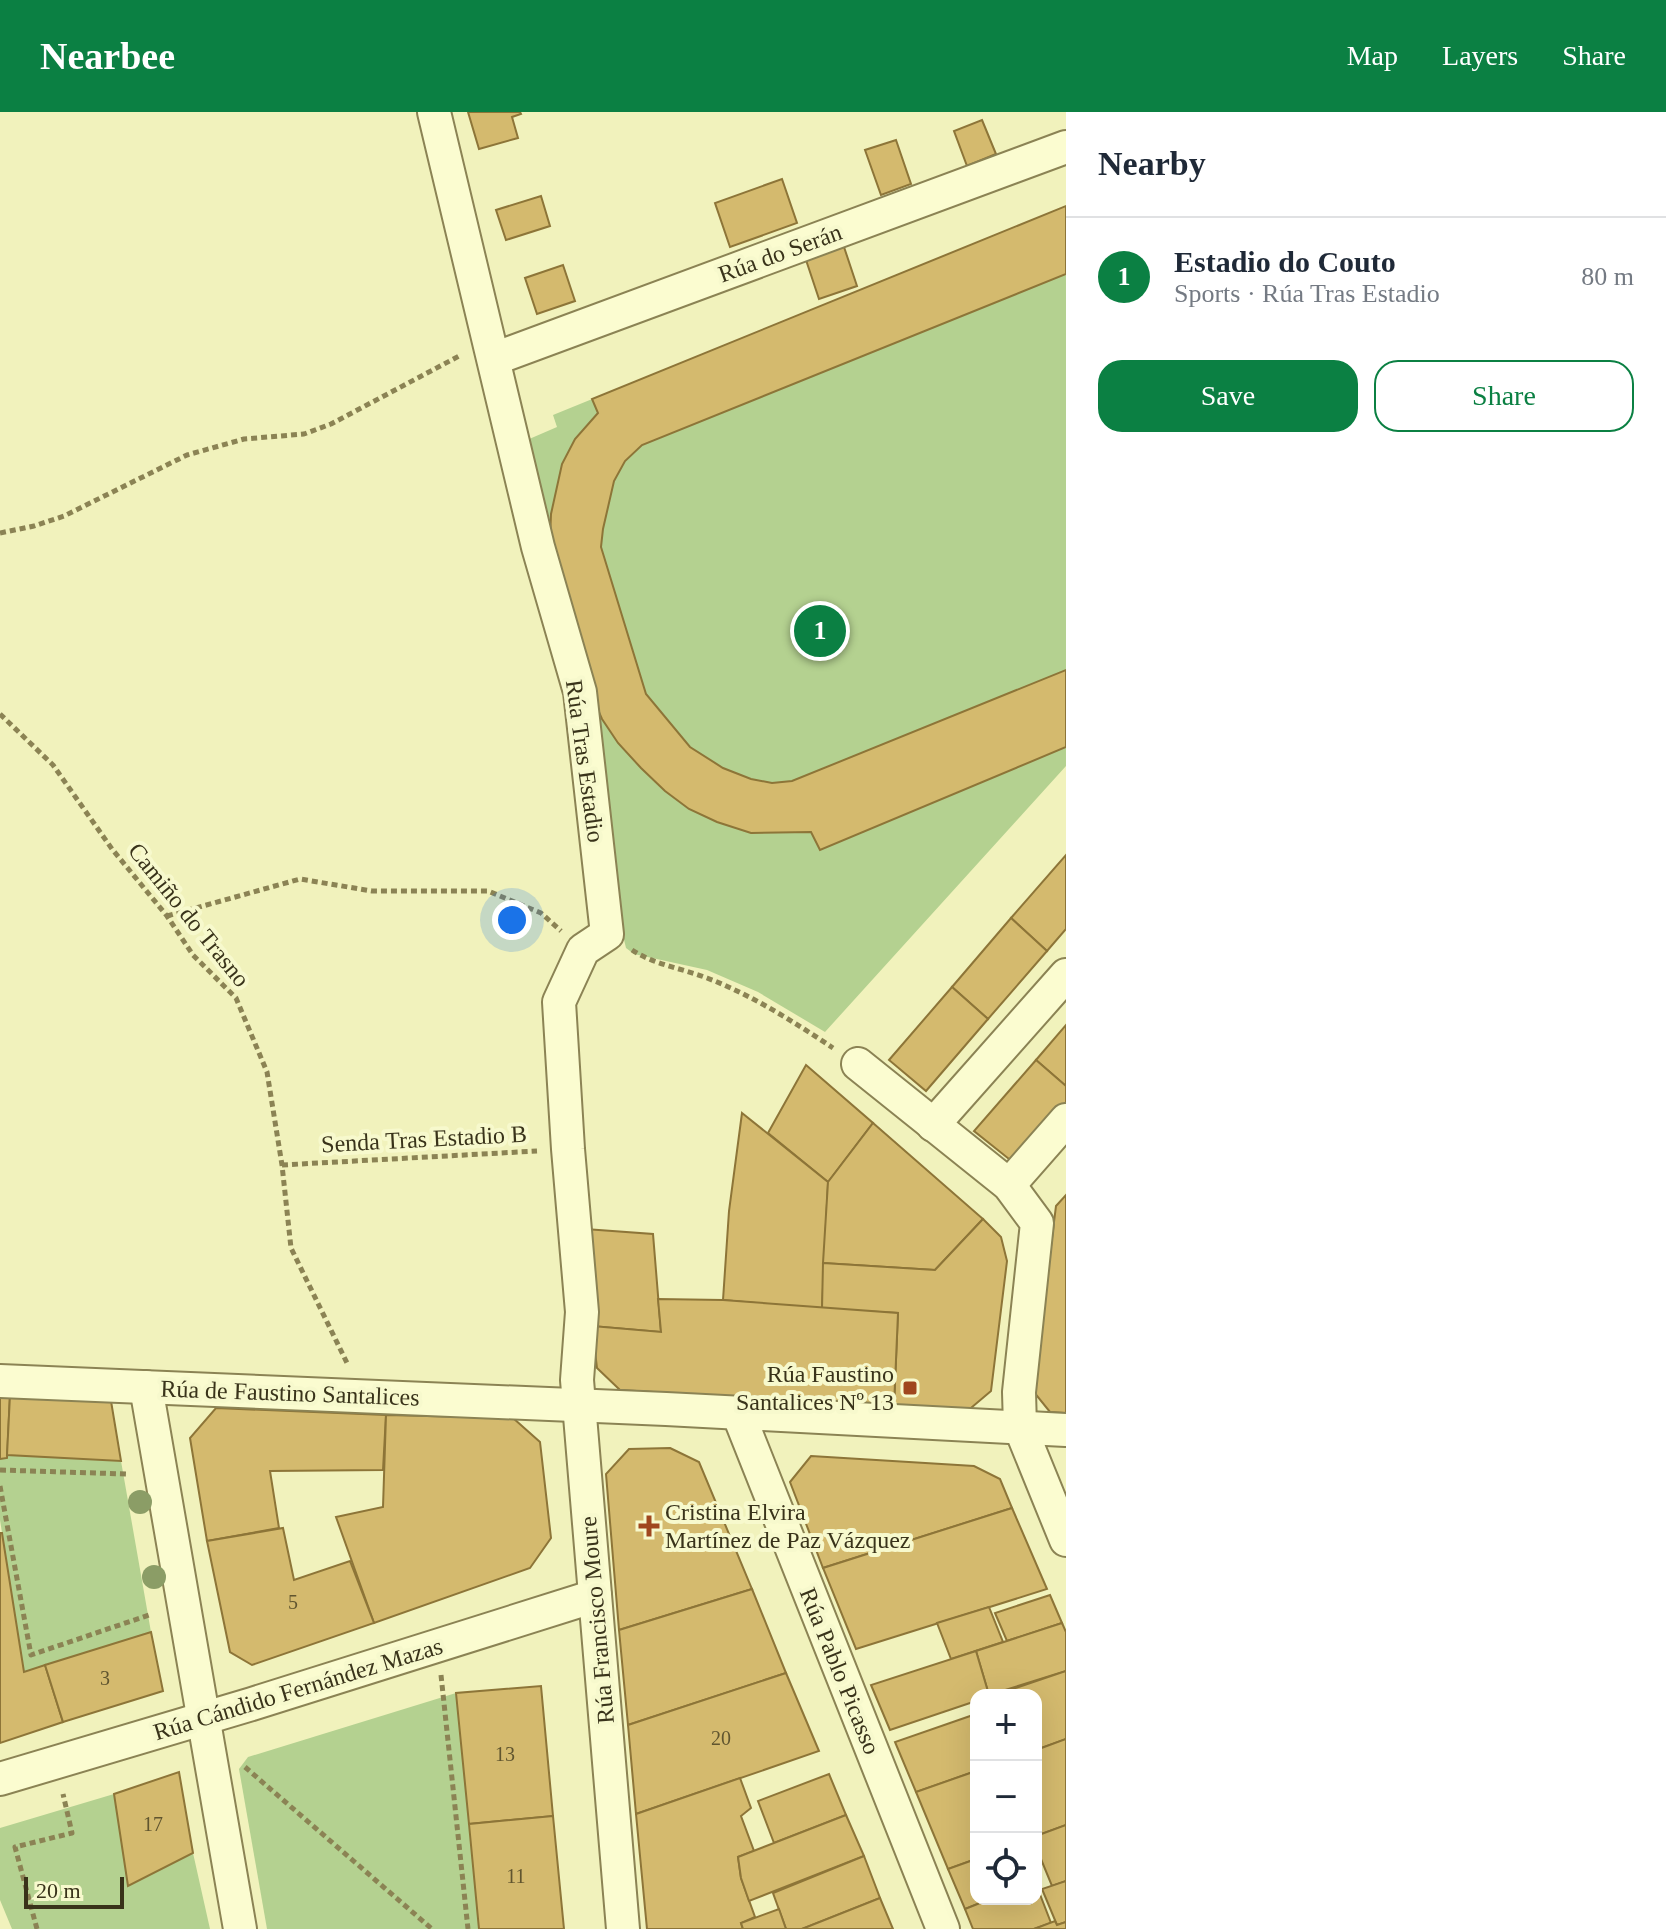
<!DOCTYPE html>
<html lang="en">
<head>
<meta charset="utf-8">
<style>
	:root { --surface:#fff; --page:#f6f6f7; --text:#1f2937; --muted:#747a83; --line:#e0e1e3; --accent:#0b8043 }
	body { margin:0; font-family:Georgia,serif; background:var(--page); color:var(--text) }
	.controls { position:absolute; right:24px; bottom:24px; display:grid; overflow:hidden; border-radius:16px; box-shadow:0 8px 32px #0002 }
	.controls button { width:72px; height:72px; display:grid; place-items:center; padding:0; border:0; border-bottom:2px solid var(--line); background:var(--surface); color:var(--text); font:40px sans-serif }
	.scale { position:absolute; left:24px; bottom:20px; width:100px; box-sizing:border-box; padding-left:8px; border:4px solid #39331a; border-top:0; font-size:22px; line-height:28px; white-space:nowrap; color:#39331a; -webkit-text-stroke:6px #f7f9cd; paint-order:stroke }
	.you { position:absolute; left:512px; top:808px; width:28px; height:28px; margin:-20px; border:6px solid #fff; border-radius:50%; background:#1a73e8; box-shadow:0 0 0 12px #1a73e833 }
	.badge { display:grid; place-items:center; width:52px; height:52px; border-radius:50%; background:var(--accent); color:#fff; font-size:26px; font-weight:700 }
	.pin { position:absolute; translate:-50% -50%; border:4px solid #fff; box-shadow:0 2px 8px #0006 }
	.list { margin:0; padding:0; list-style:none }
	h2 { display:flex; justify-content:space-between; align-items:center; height:104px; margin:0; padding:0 32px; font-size:34px }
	h2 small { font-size:26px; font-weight:400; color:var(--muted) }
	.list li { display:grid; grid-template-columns:52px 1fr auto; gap:24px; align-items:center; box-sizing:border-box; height:120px; padding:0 32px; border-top:2px solid var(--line) }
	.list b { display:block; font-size:30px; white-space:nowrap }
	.list p { margin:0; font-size:26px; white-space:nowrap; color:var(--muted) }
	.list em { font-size:26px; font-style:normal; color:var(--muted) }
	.actions { display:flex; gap:16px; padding:24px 32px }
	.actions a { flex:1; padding:18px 0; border:2px solid var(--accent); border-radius:24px; text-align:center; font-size:28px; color:var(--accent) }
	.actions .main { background:var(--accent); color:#fff }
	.icon { flex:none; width:44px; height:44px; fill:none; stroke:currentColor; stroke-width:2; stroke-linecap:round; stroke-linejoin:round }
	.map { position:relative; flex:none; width:1066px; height:1817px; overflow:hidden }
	header { display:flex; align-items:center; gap:48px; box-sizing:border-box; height:112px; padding:0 40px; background:var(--accent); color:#fff }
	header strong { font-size:38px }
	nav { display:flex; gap:44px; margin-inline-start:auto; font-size:28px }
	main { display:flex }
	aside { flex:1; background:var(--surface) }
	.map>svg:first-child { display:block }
	.green { fill:#b4d190 }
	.building { fill:#d4ba6e; stroke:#8d7538; stroke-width:2 }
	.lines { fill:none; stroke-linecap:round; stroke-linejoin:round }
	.minor-casing { stroke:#8b8354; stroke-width:36 }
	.path { stroke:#8b8354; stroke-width:5; stroke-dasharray:6 4; stroke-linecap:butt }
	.minor { stroke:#fbfcd0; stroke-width:32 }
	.tree { fill:#8b9d66 }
	.poi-dot { fill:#a0471e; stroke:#f7f9cd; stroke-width:3 }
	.labels { text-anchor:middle; stroke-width:8; stroke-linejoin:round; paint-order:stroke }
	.number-label { font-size:20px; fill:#60552f }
	.street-label { font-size:24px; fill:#39331a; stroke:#f7f9cd }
	.poi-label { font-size:24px; fill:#39331a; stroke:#f7f9cd; text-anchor:end }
</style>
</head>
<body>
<header>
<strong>Nearbee</strong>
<nav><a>Map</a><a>Layers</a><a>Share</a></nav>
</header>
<main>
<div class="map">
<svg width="1066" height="1817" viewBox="0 0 1066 1817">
	<rect width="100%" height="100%" fill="#f1f2bc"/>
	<g class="green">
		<polygon points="1066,94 1066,654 825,920 758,880 707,858 634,842 626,836 621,815 520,331 557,315 553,303"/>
		<polygon points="7,1343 121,1349 151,1520 24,1560 0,1408 0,1347 7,1346"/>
		<polygon points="456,1581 479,1817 267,1817 239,1657 248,1645"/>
		<polygon points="114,1682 128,1773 193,1741 210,1817 12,1817 0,1788 0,1716"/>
	</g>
	<g class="building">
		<polygon points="468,0 520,0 521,2 512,5 518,26 479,37"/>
		<polygon points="982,8 996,42 967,54 954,19"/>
		<polygon points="896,28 911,72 881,83 865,38"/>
		<polygon points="782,67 797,111 730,135 715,91"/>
		<polygon points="541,84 550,114 506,128 496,98"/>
		<polygon points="1066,94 1066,162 642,333 625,349 614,369 603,417 601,435 646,582 690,635 723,656 751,667 772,671 792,669 1066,558 1066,635 820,738 811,720 751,721 717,710 689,697 665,679 641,656 618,631 602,607 594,589 550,428 551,402 562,352 575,327 598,301 592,287"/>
		<polygon points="843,132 857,174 819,187 805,145"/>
		<polygon points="563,153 575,189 537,202 525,166"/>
		<polygon points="1066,743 1066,817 1047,839 1011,806"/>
		<polygon points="1011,806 1047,839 988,907 952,875"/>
		<polygon points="952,875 988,907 926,979 889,948"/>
		<polygon points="1066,913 1066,974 1036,948"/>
		<polygon points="1036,948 1066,974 1066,993 1014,1051 974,1019"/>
		<polygon points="806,953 873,1011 828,1070 768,1021"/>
		<polygon points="742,1001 828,1070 822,1197 723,1188 729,1099"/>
		<polygon points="873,1011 983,1107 935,1158 823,1151 828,1070"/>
		<polygon points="1066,1083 1066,1301 1050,1300 1033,1279 1056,1094"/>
		<polygon points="983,1107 1001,1125 1007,1149 991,1279 965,1301 894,1294 898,1201 822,1197 823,1151 935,1158"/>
		<polygon points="585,1117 653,1122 661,1220 592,1214"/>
		<polygon points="658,1187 723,1188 898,1201 894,1294 620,1278 597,1256 592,1214 661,1220"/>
		<polygon points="0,1283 10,1283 7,1346 0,1347"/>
		<polygon points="10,1283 111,1289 121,1349 7,1343"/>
		<polygon points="216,1296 386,1303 383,1358 270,1359 279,1416 207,1429 190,1326"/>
		<polygon points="386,1303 513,1306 540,1330 551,1426 530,1456 374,1511 336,1405 383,1395"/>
		<polygon points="670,1336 699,1350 752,1477 619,1518 606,1362 629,1337"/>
		<polygon points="811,1344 974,1354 1000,1367 1012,1396 823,1456 790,1370"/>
		<polygon points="1012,1396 1047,1477 856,1537 823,1456"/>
		<polygon points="283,1416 294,1468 350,1449 374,1511 252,1553 230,1540 207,1429"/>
		<polygon points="0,1421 2,1421 24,1560 45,1553 63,1610 0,1631"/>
		<polygon points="752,1477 786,1561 628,1613 619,1518"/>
		<polygon points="1050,1483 1062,1511 1007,1529 995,1501"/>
		<polygon points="989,1495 1003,1530 951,1547 937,1511"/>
		<polygon points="1062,1511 1066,1520 1066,1559 989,1583 976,1539"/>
		<polygon points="151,1520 163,1579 63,1610 45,1553"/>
		<polygon points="976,1539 989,1583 976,1583 976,1589 890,1618 871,1573"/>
		<polygon points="1066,1559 1066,1627 1036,1638 1036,1583 995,1583"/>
		<polygon points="786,1561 819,1639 636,1702 628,1613"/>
		<polygon points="541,1574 553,1704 469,1712 456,1581"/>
		<polygon points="976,1602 976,1659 916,1680 895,1630"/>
		<polygon points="1066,1627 1066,1713 1036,1724 1036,1638"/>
		<polygon points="976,1659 976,1747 948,1757 916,1680"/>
		<polygon points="179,1660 193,1741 128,1774 114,1682"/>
		<polygon points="829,1662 846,1703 774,1731 758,1689"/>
		<polygon points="740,1666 751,1696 741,1704 754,1739 738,1745 741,1766 755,1805 741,1811 743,1817 647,1817 636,1702"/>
		<polygon points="846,1703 864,1744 749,1789 741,1766 738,1745"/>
		<polygon points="553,1704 564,1817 479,1817 469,1712"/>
		<polygon points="1066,1713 1066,1769 1052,1774 1036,1735 1036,1724"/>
		<polygon points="864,1744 880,1786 802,1817 786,1817 773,1781"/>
		<polygon points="976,1747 976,1787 990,1787 965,1797 948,1757"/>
		<polygon points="1066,1769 1066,1810 1057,1813 1042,1777"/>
		<polygon points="1036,1772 1051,1811 1034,1817 973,1817 965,1797 990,1787 1036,1787"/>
		<polygon points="880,1786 893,1817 802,1817"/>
		<polygon points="779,1797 786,1817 743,1817 741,1811"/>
		<polygon points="1055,1809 1057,1813 1066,1810 1066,1817 1034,1817"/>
	</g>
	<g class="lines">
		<defs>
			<g id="minor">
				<polyline points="434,0 538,435 580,580 607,822 583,838 559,890 568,1037 582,1200 577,1268 623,1817"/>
				<polyline points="494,247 1066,35"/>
				<polyline points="858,952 1009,1073 1037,1111 1019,1280 1020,1315 1066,1428"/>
				<polyline points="933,1013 1066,863"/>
				<polyline points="1009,1073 1066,1008"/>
				<polyline points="0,1269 666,1297 1066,1318"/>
				<polyline points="146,1275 240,1817"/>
				<polyline points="738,1301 943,1817"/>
				<polyline points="0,1667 252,1592 595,1484"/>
			</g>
		</defs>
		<use href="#minor" class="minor-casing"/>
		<g class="path">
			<polyline points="0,421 34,414 64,404 187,343 244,327 304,322 331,312 461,243"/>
			<polyline points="0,602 53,653 112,737 167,804 193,843 236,886 267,960 282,1053 291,1136 348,1253"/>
			<polyline points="167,804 300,767 372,779 488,779 541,801 561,819"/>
			<path d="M632,838C655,853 681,856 707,866C752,883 794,910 833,936"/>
			<polyline points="282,1053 537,1039"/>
			<polyline points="0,1358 127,1362"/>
			<polyline points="0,1374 31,1543 152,1502"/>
			<polyline points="441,1563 468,1817"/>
			<polyline points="245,1655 432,1817"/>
			<polyline points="37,1817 15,1735 72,1721 63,1682"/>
		</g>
		<use href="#minor" class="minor"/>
	</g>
	<g class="tree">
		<circle cx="140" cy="1390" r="12"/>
		<circle cx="154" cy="1465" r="12"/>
	</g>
	<g class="poi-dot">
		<rect x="902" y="1268" width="16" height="16" rx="4"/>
		<path d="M645 1402h8v8h8v8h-8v8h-8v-8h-8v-8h8z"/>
	</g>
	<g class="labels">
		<g class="number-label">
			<text x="293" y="1497">5</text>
			<text x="105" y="1573">3</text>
			<text x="721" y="1633">20</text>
			<text x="505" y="1649">13</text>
			<text x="153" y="1719">17</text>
			<text x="516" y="1771">11</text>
		</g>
		<g class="street-label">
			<text transform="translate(780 141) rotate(-20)" y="8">Rúa do Serán</text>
			<text transform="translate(585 649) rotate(82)" y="8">Rúa Tras Estadio</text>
			<text transform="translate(189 803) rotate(51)" y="8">Camiño do Trasno</text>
			<text transform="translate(424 1027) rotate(-3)" y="8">Senda Tras Estadio B</text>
			<text transform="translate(290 1281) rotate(2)" y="8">Rúa de Faustino Santalices</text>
			<text transform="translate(597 1508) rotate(-95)" y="8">Rúa Francisco Moure</text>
			<text transform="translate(840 1559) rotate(68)" y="8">Rúa Pablo Picasso</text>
			<text transform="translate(298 1577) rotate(-17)" y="8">Rúa Cándido Fernández Mazas</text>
		</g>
		<g class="poi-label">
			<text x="894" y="1270">Rúa Faustino<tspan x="894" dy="28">Santalices Nº 13</tspan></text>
			<text x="665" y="1408" text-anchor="start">Cristina Elvira<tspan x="665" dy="28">Martínez de Paz Vázquez</tspan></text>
		</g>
	</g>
</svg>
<div class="controls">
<button>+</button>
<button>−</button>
<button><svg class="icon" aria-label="locate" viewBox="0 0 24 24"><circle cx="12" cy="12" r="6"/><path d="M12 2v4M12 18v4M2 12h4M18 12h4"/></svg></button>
</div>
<div class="scale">20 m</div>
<div class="you"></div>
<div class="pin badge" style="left:820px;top:519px">1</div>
</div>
<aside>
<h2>Nearby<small></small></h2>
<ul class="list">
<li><span class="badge">1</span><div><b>Estadio do Couto</b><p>Sports · Rúa Tras Estadio</p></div><em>80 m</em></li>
</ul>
<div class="actions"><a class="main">Save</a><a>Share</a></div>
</aside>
</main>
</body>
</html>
